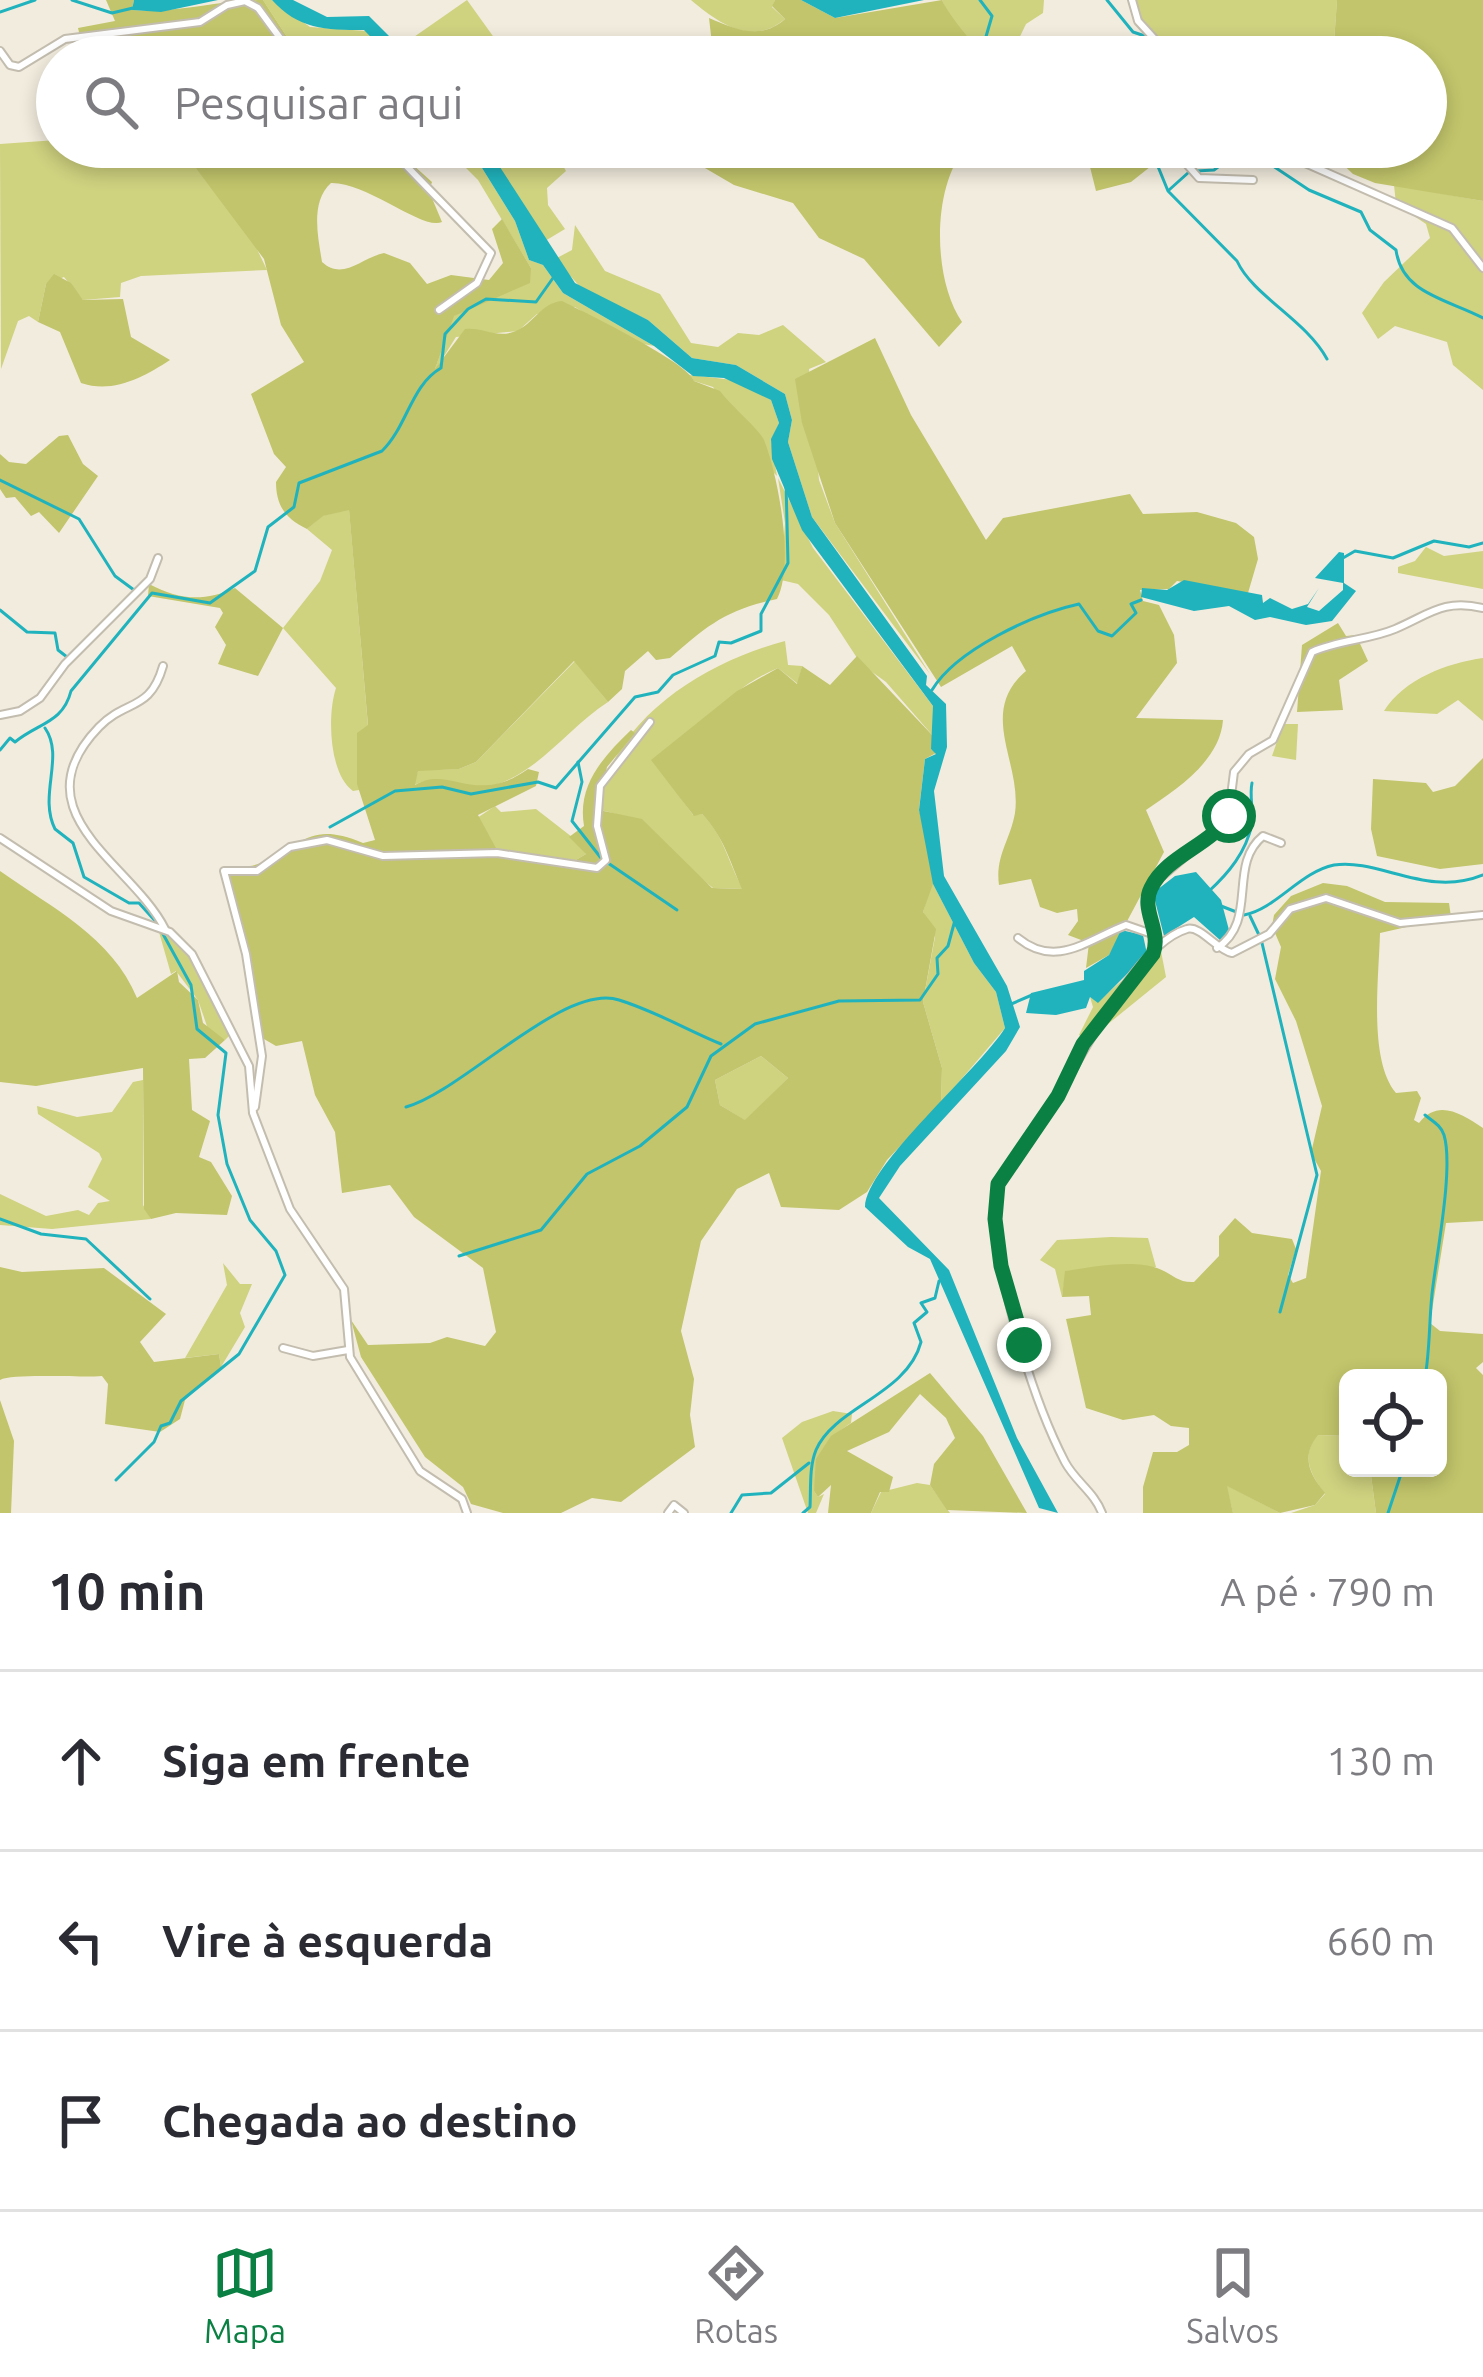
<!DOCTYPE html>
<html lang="pt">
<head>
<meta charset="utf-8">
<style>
	:root { --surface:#fff; --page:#f2f2f3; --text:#2b2b33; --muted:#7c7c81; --line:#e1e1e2; --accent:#0b8043 }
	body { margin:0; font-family:Ubuntu,sans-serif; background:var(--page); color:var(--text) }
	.controls { position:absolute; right:36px; bottom:36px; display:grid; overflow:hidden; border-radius:18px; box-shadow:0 6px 18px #0003 }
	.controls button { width:108px; height:108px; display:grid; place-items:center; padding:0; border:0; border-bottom:3px solid var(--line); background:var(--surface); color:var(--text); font:60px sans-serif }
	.stop { position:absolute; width:36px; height:36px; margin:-27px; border:9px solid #0b8043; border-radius:50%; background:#fff }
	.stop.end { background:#0b8043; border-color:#fff; box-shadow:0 3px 12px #0008 }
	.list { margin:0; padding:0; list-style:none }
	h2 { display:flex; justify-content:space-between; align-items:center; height:156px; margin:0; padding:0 48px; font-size:51px }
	h2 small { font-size:39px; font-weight:400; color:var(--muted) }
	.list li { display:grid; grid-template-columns:78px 1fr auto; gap:36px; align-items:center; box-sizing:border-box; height:180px; padding:0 48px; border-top:3px solid var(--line) }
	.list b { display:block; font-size:45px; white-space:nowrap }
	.list em { font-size:39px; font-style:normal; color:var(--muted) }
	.icon { flex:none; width:66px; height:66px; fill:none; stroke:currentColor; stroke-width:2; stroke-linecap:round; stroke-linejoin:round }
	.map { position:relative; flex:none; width:1483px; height:1513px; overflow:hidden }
	.search { position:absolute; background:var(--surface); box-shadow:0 6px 18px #0003; left:36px; right:36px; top:36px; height:132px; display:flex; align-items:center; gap:30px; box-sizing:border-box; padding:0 42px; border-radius:66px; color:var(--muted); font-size:45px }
	.sheet { height:696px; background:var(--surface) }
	nav { display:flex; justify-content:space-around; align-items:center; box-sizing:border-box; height:168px; border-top:3px solid var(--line); background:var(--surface); font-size:33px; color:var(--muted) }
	nav a { display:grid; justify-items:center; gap:6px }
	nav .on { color:var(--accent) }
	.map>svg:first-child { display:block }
	.green { fill:#cfd27f }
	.forest { fill:#c2c56b; fill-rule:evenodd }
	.water { fill:#20b3bd }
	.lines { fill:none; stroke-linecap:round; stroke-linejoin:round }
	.stream { stroke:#20b3bd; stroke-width:3 }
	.minor-casing { stroke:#c3bdaf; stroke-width:10 }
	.minor { stroke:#fff; stroke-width:6 }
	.route { stroke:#0b8043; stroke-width:15 }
</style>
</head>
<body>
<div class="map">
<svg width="1483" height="1513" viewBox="0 0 1483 1513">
	<rect width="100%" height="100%" fill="#f2ecde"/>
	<g class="green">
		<polygon points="263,0 272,0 310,27 366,31 390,57 300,57"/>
		<polygon points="467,0 508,57 410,57 401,46"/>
		<path d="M691,0H775L772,7L785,19C752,47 718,23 691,0Z"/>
		<path d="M942,0H1044L1043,13L1026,24L1010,57H984C971,45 949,18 942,0Z"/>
		<polygon points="1130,0 1337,0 1333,57 1175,57 1146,29"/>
		<polygon points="57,140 57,147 180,147 254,243 267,270 141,276 121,283 120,297 83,300 64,277 46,284 38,322 29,316 18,321 1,369 0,144"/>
		<polygon points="445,147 469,147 515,221 529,260 543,265 563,293 654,346 628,341 575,307 537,314 518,331 456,337 434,372 453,316 493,297 531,268 478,180"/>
		<polygon points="487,147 555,151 566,171 547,188 548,205 565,229 545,241"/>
		<polygon points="1394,185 1483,201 1483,390 1453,365 1447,342 1395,326 1378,339 1362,313 1384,282 1430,238 1426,224 1396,204"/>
		<polygon points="575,225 605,271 660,294 691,343 718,347 738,333 759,335 783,325 826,362 809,369 819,480 835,523 930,674 812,517 788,442 792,420 785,394 736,365 692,358 648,320 583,290 555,259 572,250"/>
		<polygon points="690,375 733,380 771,400 779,423 771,441 777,476 769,468 763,439 730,412 713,387 694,381"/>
		<polygon points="778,478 813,548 933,706 934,737 886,682 861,664 829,615 798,584 781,580 785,523"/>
		<path d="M349,509L368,726L357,734L359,790L353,791C329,774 327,715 336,688L283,628L320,581L332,550L307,529L322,516Z"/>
		<polygon points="1426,547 1444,556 1483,551 1483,589 1398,573 1398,567 1415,561"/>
		<path d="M785,641L788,665L802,666L798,684L778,668C713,696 705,733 678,794L693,815L702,814C725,837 728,863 743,889L713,888C677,859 648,817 599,810C608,721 705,662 785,641Z"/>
		<path d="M1483,658V721L1458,700L1437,714L1384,711C1404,679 1447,663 1483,658Z"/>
		<path d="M575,661L608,702C569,727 540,771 495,785C465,793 442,771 414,785L418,770L459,769L476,762Z"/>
		<polygon points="1283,724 1298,724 1296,760 1272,756"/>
		<polygon points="495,806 501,812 536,809 581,844 586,854 564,867 496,850 477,818"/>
		<polygon points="932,882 974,963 996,992 1005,1028 941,1103 942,1068 923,1002 935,937 923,912"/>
		<path d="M157,925C197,938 215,999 231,1034L225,1040L209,1032L198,1000L176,971L171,974Z"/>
		<polygon points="1160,946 1166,977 1087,1041 1079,1035 1093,1007 1090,997 1098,1002"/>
		<polygon points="761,1056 788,1078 746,1121 720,1105 715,1080"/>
		<polygon points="143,1080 143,1205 151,1219 52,1229 0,1225 0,1194 46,1216 78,1210 89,1215 98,1203 110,1201 88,1187 102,1159 99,1153 38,1114 37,1106 77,1117 112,1112 133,1082"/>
		<polygon points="1111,1237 1148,1238 1156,1267 1066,1271 1062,1297 1055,1269 1040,1260 1057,1240"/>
		<polygon points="223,1263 240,1284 252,1284 240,1313 245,1327 221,1367 219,1354 185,1358 227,1285"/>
		<path d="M833,1411L852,1414L851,1423C815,1446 824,1456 814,1491L818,1497L824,1494L816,1513H808L782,1438L802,1422Z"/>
		<path d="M1317,1435L1348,1436V1468H1370L1376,1513H1291L1315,1505L1325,1494C1310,1474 1301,1456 1317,1435Z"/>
		<polygon points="917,1483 930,1485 950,1513 871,1513 881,1492"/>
		<polygon points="1226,1485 1280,1513 1233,1513"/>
	</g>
	<g class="forest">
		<path d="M106,0H134L132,10C178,14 218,0 263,0L300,57H85L78,28L115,21Z"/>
		<path d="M775,0H801L835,18L942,0C949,16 974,44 984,57H703L689,50L712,44L709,18C735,29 760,41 785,19L772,6Z"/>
		<polygon points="1337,0 1483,0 1483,201 1375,183 1353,174 1329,151 1426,147 1426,57 1333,57"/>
		<path d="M180,147H393L432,182L429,191L442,222C423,231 367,182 331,183C310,202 318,237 322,262C343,281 361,258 384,253L410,263L427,284L451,275L489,280L503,263L492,229L502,219L531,268L530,283L454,316L435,369L465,329C482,327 496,338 513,332C533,326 540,303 562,301C586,313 689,363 694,381L720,391C730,405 759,429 764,440C778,475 795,564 777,599C725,610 707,626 670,658L656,660L648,651L625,671L622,689L608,702L574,661L476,762L459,769L418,771L415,785C449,764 475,807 528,769L539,772L536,786L478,815L497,850L564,867L586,854L569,837L584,826C577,785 603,757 631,730L635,733L607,767L599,810L642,819L712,888L742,889C730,862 724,837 702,814L694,816L651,760L737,691L778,668L797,684L802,666L830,685L857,656L934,737L931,749L936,753L925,759L919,809L935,878L923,912L936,929L923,1002L942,1068L941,1103L887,1160L867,1192L839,1210L781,1207L769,1173L737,1189L701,1241L681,1331L694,1379L690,1415L695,1447L621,1502L592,1498L561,1513H503L471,1504L463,1487L425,1457L361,1357L351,1320L368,1345L430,1343L447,1337L485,1346L496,1332L483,1268L414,1217L390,1185L342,1193L335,1132L315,1095L302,1041L276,1046L264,1039L224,870C237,866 251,868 263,862C305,842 312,822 363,843L375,840L357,784V733L368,725L349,510L323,516L307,529C286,519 276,506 276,482L286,467L274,454L251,394L304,362L281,325L264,259ZM761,1056L788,1078L745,1120L720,1105L715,1080Z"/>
		<path d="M669,147H966C931,188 933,280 962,322L939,347L864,259L819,238L793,203L734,185Z"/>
		<polygon points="1085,147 1142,147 1155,163 1131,182 1096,191"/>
		<path d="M54,274L71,283L83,300L123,299L131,337L170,360C144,377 113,394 81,383L60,332L38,322L46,284Z"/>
		<path d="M875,338L911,415L986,540L1003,518L1130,494L1143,514L1197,512L1236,523L1254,537L1258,559L1248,593L1177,581L1169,589L1140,590L1143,601L1159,605L1174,635L1177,663L1136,718L1223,720C1220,761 1177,789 1146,810L1164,852L1109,955L1086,968L1089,943L1068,935L1078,921L1077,909L1057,913L1040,907L1031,879L999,885C995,856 1010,841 1015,813C1022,762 977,713 1026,671L1012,646L941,687L835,523L802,423L795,379Z"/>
		<polygon points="68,435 83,464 98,476 59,533 39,512 31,516 15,497 6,498 0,489 0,454 9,462 26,464 59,436"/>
		<path d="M149,584C179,600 204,602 235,588L283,628L258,676L218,664L226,645L215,627L223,613L220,608L148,596Z"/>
		<polygon points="1338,623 1346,636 1356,635 1368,661 1339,680 1343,710 1297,712 1302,645"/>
		<polygon points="1483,758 1483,864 1440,869 1377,856 1371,829 1373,779 1426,783 1433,792 1455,786"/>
		<path d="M0,871C52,908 112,937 137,998L177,971L179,982L198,1000L203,1023L225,1040L205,1058L189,1059L192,1110L210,1121L199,1157L211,1162L232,1196L227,1215L176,1213L151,1219L144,1209L143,1068L36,1086L0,1082Z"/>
		<path d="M1323,883L1347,886L1385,902L1449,903L1451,917L1380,933C1379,977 1368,1060 1396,1093L1417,1091L1421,1098L1414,1120L1419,1123C1438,1098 1462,1114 1483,1128V1221L1446,1223L1430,1323L1440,1331L1483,1334V1362L1476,1368L1483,1375V1513H1376L1370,1468H1438V1378H1348V1436L1318,1435C1301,1456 1309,1474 1325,1493L1315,1505L1280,1513L1227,1486L1233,1513H1143V1487L1153,1452H1177L1189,1445V1428L1171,1426L1154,1415L1123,1420L1086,1408L1066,1319L1091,1315L1089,1296L1062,1297L1065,1271C1090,1267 1133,1259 1157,1268C1172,1273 1177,1283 1194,1282L1219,1256V1236L1235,1218L1252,1233L1292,1239L1296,1249L1288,1275L1293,1283L1306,1278L1321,1171L1311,1153L1322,1106L1296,1021L1275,979L1281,947L1272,926L1274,915L1291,896Z"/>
		<path d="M0,1267L22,1272L104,1268L166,1314L140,1342L154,1362L219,1354L221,1367L185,1400L180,1419L160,1432L105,1424L108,1384L102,1376C80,1378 13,1373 0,1380Z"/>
		<polygon points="930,1373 983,1436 1027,1513 947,1510 930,1485 934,1464 955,1438 946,1418 920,1394 889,1432 847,1451 893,1477 889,1492 880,1492 871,1513 828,1513 831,1485 818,1497 814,1491 816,1459 831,1436"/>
		<polygon points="0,1400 14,1441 11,1513 0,1513"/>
	</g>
	<g class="water">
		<polygon points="134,0 218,0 161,12 132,10"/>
		<path d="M272,0H293L327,17L369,16L410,57H390L364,30C325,30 298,29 272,0Z"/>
		<polygon points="801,0 924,0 835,18"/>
		<path d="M469,147H487L575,283L648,320L692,358L736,365L785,394L792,420L788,442L812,517L927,676L926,685L946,704L947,747L934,791L944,876L1007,986L1020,1027L1006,1051L900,1166L879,1198L949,1270L1017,1438L1058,1513L1039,1508L930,1259L908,1247L865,1207C866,1165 978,1071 1005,1028L996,992L974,963L933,884L919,810L925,759L936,754L931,749L933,706L802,530L772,459L771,439L779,423L771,400L724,378L693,376L654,346L563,293L543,265L529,260L515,221Z"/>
		<polygon points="1339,552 1344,553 1344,583 1356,591 1332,621 1306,625 1270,617 1255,620 1229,606 1194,611 1141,597 1142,588 1167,590 1184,580 1262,595 1263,603 1270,598 1292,609 1308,604 1319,588 1307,607 1319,611 1343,590 1343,583 1315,578"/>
		<polygon points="1196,872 1221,900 1229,930 1220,940 1194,917 1164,936 1153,893 1175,876"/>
		<polygon points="1121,930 1143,935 1147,954 1098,1003 1090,997 1086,1008 1056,1015 1026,1013 1031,993 1084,980 1084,971 1109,955"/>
	</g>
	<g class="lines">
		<g class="stream">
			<polyline points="72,0 112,13 133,8"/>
			<polyline points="1107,0 1133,32 1151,38 1153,57"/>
			<polyline points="0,12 35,0"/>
			<polyline points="980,57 992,16 980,0"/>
			<path d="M1150,147L1168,191L1237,261C1253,296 1306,320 1327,359"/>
			<polyline points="955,154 958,147"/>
			<path d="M1196,171L1214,170L1233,156L1270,164L1309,190L1361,212L1370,230L1396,250C1402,294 1447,299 1483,318"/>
			<polyline points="1169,190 1189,172"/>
			<polyline points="0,480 79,519 115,576 134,590"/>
			<polyline points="1343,558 1355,551 1393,558 1434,541 1469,547 1483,543"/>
			<polyline points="0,610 27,632 55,633 58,650 67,657"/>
			<path d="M932,690C956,650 1033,614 1079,604L1098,631L1112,636L1136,613L1131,604L1141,600"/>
			<path d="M45,728C65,757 38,795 55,829L73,843L84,877L129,903H139L157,923"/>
			<path d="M0,750L10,738L15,742C38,723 63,723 71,691L152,593L210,603L255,571L268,527L294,507L299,483L382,451C407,427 411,385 441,368L445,334L468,309L486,299L536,302L553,278"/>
			<polyline points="578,762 582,782 572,821 601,858"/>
			<polyline points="330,827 395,791 442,787 471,794 538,782 556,788 635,697 658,692 673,675 715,656 719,642 731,643 761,631 761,614 788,563 786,482"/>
			<polyline points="608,863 677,910"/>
			<path d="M1208,892C1229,873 1246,852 1252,824C1254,811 1249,797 1252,783"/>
			<polyline points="1221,906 1239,913"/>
			<path d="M1244,915C1276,909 1300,872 1334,865C1379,858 1427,898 1483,875"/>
			<polyline points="1250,916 1259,935"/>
			<polyline points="1262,943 1317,1175 1280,1312"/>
			<polyline points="1009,1005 1032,995"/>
			<path d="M406,1107C462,1092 564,982 619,1000C655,1011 687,1030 721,1044"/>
			<polyline points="0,1219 41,1234 86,1239 150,1299"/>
			<polyline points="459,1256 541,1230 587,1174 640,1146 687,1107 711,1056 755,1024 839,1001 920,1000 938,974 937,958 948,946 955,920"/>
			<path d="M1425,1378C1430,1349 1429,1323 1432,1294C1436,1257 1454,1168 1444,1135C1441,1125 1432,1121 1425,1115"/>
			<polyline points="116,1480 154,1442 161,1426 170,1423 181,1401 239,1354 285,1275 276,1251 250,1220 227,1164 218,1115 226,1053 197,1029 191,985 163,934"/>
			<polyline points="731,1513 742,1495 771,1493 809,1463"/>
			<path d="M803,1513L810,1507C811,1489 809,1467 816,1450C834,1407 907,1395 921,1342L914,1323L927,1312L921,1303L935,1298L939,1281"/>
			<polyline points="1388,1513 1403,1468"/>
		</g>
		<defs>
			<g id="minor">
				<polyline points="1132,0 1138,21 1171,57"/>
				<polyline points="0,51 10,65 19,67 65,39 200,22 227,5 245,1 258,8 280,38 284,57"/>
				<polyline points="388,147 491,253 477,283 439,310"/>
				<polyline points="1187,147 1183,160 1199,178 1253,180"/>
				<polyline points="1269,147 1452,228 1483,268"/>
				<path d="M163,666C150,712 126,699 99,727C16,813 132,863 165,929"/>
				<polyline points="0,715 20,711 40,698 65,664 150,579 158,558"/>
				<polyline points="0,838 111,911 170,932 192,954 249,1066 253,1113 290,1209 344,1289 350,1357 420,1471 462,1499 467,1513"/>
				<path d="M1018,938C1056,969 1087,940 1126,925L1155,935"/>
				<path d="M1157,946L1147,902L1153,884L1228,820L1234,772L1249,754L1273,740L1312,652C1338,640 1369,640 1395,629C1430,614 1443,599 1483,608"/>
				<path d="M1217,948C1259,921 1227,865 1263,836L1281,843"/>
				<polyline points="255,1107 262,1056 246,954 224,871 257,871 290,847 327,840 383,856 497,853 597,868 606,860 597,826 600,786 650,722"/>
				<polyline points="283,1348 313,1356 348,1350"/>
				<polyline points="668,1513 674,1505 684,1513"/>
				<path d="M1102,1513C1095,1493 1075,1481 1065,1462C1033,1400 1005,1304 997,1236C995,1218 992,1198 1000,1182C1013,1153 1039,1127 1056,1099C1082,1056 1137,943 1187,929C1200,925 1217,950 1232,953L1269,934L1290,909L1326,898L1400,923L1483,915"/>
			</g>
		</defs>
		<use href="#minor" class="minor-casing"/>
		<use href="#minor" class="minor"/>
	</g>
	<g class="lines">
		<path class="route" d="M1024,1345L1001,1266L995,1219L998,1184L1058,1096L1083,1044L1153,954C1162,931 1140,910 1151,888C1167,855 1210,846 1229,816"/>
	</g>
</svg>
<div class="controls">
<button><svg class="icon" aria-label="locate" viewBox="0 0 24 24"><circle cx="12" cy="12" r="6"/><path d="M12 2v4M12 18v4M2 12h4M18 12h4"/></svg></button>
</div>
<div class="stop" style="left:1229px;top:816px"></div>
<div class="stop end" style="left:1024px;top:1345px"></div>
<div class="search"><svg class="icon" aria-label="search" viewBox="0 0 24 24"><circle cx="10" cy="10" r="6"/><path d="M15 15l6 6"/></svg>Pesquisar aqui</div>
</div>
<section class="sheet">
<h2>10 min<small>A pé · 790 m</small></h2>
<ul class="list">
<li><svg class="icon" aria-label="ahead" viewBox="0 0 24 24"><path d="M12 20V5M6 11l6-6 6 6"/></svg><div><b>Siga em frente</b></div><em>130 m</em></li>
<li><svg class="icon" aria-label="left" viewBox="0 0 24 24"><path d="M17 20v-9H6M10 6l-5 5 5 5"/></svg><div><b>Vire à esquerda</b></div><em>660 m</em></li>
<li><svg class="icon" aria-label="arrive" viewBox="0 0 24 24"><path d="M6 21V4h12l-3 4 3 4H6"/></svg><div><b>Chegada ao destino</b></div></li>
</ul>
</section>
<nav>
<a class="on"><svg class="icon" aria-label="map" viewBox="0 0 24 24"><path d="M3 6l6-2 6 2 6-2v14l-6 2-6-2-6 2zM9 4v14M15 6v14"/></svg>Mapa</a>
<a><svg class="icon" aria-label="directions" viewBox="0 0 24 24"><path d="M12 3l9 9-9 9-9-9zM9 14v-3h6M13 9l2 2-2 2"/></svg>Rotas</a>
<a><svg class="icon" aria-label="saved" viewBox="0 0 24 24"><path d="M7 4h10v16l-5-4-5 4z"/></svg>Salvos</a>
</nav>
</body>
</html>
